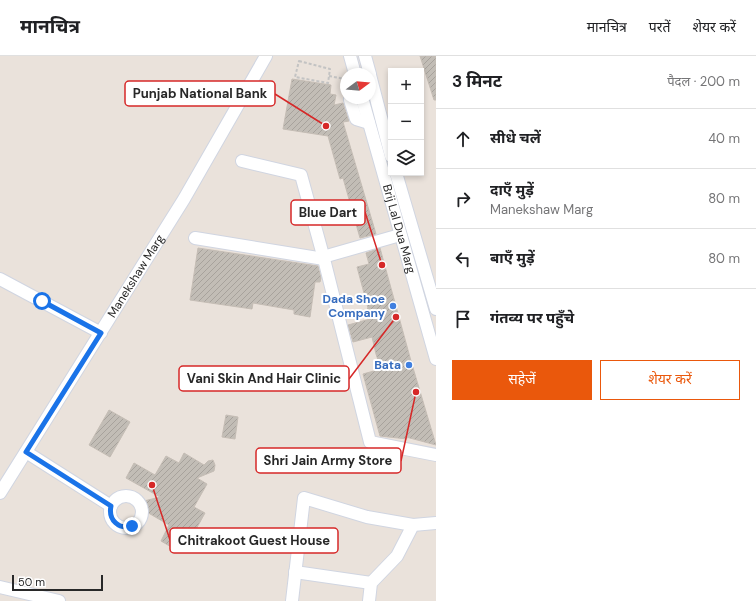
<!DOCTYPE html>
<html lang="hi">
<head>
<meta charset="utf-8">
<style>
	:root { --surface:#fff; --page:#f6f6f6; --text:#202124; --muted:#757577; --line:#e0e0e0; --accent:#ea580c }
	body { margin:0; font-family:"DM Sans","Noto Sans Devanagari",sans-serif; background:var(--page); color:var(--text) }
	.controls { position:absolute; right:12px; top:12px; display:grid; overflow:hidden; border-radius:0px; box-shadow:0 2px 6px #0003 }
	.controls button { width:36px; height:36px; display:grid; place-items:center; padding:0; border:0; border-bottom:1px solid var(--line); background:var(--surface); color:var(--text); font:20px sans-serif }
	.compass { position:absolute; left:340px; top:12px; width:36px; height:36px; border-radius:50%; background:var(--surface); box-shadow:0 2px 6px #0003; rotate:74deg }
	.scale { position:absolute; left:12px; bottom:10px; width:91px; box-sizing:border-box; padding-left:4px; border:2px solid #282828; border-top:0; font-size:11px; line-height:14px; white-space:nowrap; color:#282828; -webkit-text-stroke:3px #fff; paint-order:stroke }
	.stop { position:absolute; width:12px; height:12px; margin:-9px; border:3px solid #1a73e8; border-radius:50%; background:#fff }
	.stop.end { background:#1a73e8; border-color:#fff; box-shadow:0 1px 4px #0008 }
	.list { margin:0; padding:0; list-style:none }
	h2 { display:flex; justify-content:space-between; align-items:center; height:52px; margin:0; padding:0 16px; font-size:17px }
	h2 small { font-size:13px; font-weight:400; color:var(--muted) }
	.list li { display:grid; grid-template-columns:26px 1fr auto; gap:12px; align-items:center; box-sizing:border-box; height:60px; padding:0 16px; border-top:1px solid var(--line) }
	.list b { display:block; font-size:15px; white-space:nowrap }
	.list p { margin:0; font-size:13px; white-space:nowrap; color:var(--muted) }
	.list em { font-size:13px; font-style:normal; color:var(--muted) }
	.actions { display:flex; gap:8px; padding:12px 16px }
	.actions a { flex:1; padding:9px 0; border:1px solid var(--accent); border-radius:0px; text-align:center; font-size:14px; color:var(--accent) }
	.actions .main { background:var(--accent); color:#fff }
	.icon { flex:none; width:22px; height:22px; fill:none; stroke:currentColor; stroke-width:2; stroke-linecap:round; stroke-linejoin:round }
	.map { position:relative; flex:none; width:436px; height:545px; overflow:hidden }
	header { display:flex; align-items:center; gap:24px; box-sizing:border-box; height:56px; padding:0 20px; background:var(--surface); border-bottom:1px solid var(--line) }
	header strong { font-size:19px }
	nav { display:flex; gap:22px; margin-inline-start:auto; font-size:14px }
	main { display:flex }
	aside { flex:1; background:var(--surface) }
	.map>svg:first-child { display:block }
	.building { fill:url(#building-hatch); stroke:#c5bdb5 }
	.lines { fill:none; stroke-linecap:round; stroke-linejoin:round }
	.minor-casing { stroke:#d0d5e1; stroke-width:14 }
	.path { stroke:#c3c3c3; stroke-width:2; stroke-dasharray:3 2; stroke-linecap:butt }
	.minor { stroke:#fff; stroke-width:12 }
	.route { stroke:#1a73e8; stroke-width:5 }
	.shop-dot { fill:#3f7fe0; stroke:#fff; stroke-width:1.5 }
	.labels { text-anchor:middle; stroke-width:4; stroke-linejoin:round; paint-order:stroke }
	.street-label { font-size:12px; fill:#282828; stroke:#fff }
	.shop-label { font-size:12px; font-weight:bold; fill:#366cbe; stroke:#fff; text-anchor:end }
	.leader { fill:none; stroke:#d62828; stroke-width:1.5 }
	.callout-dot { fill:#d62828; stroke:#fff; stroke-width:1.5 }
	.callout { fill:#fff; stroke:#d62828; stroke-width:1.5 }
	.callout-label { font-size:13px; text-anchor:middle; font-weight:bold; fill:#282828 }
</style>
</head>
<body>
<header>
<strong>मानचित्र</strong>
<nav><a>मानचित्र</a><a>परतें</a><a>शेयर करें</a></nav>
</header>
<main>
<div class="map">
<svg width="436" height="545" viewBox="0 0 436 545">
	<defs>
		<pattern id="building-hatch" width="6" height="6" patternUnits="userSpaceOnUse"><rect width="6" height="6" fill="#c2bdb6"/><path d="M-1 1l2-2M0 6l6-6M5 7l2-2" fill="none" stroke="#a7a29c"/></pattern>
	</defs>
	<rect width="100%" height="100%" fill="#eae2db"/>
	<g class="building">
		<polygon points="420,0 436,0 436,44 434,44"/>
		<polygon points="292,23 331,29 330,38 336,39 334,49 343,47 349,65 343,66 376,178 360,182 343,122 340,123 328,80 283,73"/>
		<polygon points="198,192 318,210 321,222 320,226 315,226 310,261 294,258 294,254 253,247 252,253 190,244"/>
		<polygon points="380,192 411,305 436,389 406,381 407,383 380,380 363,318 381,313 376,298 372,281 353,286 348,269 370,263 367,253 368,252 357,211 369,208 366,197"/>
		<polygon points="109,354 130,366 110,401 89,389"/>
		<polygon points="226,359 238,361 235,383 222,381"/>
		<polygon points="184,397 204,409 208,405 213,404 215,409 214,415 197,422 207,428 194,451 205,457 185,493 176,488 173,492 161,485 169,469 145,455 139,457 136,447 160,441 126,422 134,407 155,419 166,400 179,407"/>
	</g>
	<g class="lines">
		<defs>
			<g id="minor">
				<polyline points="350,0 355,18"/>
				<polyline points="365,0 370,18"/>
				<polyline points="370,19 391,100"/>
				<polyline points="352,42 350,44 356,63 369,67"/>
				<path id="s1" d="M362,42L436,303"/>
				<polyline points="242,105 301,119 324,203 370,386 436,399"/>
				<polyline points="396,117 436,253"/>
				<polyline points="195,182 324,203"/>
				<polyline points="323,201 400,179"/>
				<polyline points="0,223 101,277"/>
				<polyline points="26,396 111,450"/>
				<path id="s2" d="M0,437L184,143L266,0"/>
				<circle cx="126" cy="456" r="16"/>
				<polyline points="295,516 371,527"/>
				<polyline points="0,531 59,545"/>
				<polyline points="292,545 304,442 367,461 413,469"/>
				<polyline points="369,545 371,527 397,500 413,469 436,467"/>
			</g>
		</defs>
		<use href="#minor" class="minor-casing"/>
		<g class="path">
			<polygon points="299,5 330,13 328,27 295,21"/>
			<polyline points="329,20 345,23"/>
		</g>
		<use href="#minor" class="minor"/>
	</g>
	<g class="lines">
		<path class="route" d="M42,245L101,277L26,396L111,450C108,464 119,474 132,470"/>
	</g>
	<g class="shop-dot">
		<circle cx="393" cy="250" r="4"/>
		<circle cx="409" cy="309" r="4"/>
	</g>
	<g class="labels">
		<g class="street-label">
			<text dy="4" stroke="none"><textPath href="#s1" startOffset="136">Brij Lal Dua Marg</textPath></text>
			<text dy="4" stroke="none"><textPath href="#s2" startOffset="256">Manekshaw Marg</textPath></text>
		</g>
		<g class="shop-label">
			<text x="385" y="247">Dada Shoe<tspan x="385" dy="14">Company</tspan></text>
			<text x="401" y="313">Bata</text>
		</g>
	</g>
	<path class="leader" d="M326 70L275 38M382 209L365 156M396 261L349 323M416 336L401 405M152 429L170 484"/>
	<g class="callout-dot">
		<circle cx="326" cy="70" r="4"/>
		<circle cx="382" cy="209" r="4"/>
		<circle cx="396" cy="261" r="4"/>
		<circle cx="416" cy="336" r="4"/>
		<circle cx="152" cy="429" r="4"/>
	</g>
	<g class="callout">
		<rect x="125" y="25" width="150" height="25" rx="4"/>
		<rect x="291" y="144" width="74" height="25" rx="4"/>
		<rect x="179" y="310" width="170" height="25" rx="4"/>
		<rect x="256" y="392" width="145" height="25" rx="4"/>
		<rect x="170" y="472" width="168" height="25" rx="4"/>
	</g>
	<g class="callout-label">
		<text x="200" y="42">Punjab National Bank</text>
		<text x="328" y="161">Blue Dart</text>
		<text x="264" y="327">Vani Skin And Hair Clinic</text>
		<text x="328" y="409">Shri Jain Army Store</text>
		<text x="254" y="489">Chitrakoot Guest House</text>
	</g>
</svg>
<div class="controls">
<button>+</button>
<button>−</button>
<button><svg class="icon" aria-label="layers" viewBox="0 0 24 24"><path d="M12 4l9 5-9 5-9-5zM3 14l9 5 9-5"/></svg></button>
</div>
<svg class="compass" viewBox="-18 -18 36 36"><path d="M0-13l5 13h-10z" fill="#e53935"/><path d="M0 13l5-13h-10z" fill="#757577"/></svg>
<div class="scale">50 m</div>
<div class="stop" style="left:42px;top:245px"></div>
<div class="stop end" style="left:132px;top:470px"></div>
</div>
<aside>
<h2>3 मिनट<small>पैदल · 200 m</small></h2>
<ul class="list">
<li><svg class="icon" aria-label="ahead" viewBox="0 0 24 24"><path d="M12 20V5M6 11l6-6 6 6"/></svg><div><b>सीधे चलें</b></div><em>40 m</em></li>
<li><svg class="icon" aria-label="right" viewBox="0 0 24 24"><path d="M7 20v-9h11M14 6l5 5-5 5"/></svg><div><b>दाएँ मुड़ें</b><p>Manekshaw Marg</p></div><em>80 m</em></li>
<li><svg class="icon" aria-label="left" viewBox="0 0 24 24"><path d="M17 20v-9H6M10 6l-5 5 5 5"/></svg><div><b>बाएँ मुड़ें</b></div><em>80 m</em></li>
<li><svg class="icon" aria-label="arrive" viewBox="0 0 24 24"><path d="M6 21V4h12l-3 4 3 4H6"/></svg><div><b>गंतव्य पर पहुँचे</b></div></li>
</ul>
<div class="actions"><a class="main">सहेजें</a><a>शेयर करें</a></div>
</aside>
</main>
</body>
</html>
